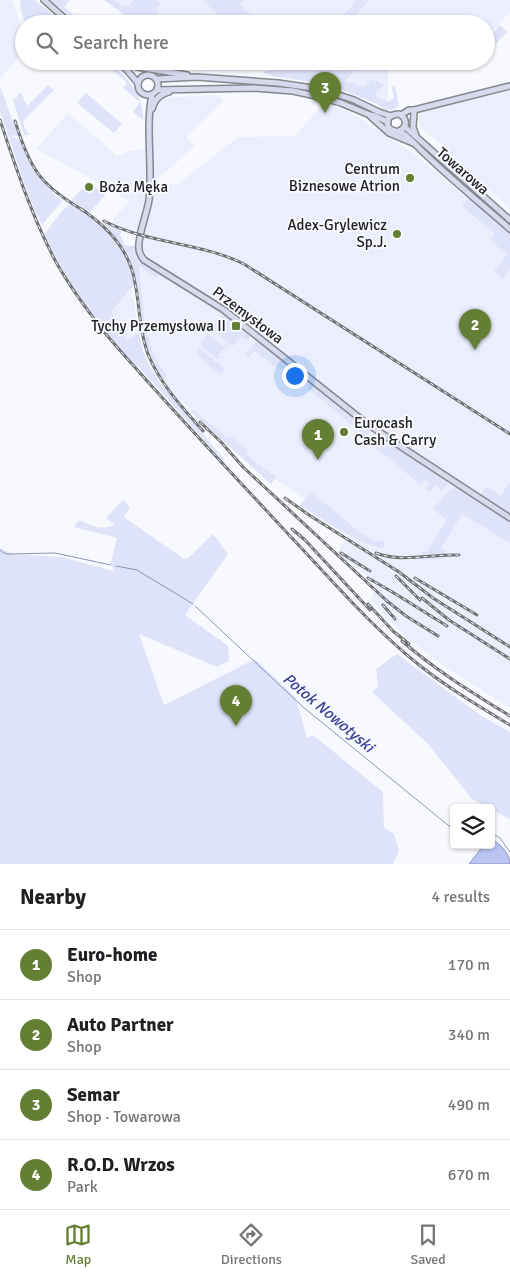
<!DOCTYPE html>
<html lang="en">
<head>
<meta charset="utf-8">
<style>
	:root { --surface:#fff; --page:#f6f6f6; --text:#202124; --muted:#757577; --line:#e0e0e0; --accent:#647f33 }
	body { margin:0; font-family:Signika,sans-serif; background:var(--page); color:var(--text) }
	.controls { position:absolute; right:15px; bottom:15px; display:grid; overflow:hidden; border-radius:5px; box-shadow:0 1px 4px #0004 }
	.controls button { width:45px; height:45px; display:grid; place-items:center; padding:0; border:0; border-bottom:1px solid var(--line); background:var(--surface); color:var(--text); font:25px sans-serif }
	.you { position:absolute; left:294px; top:375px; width:18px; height:18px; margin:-12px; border:4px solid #fff; border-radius:50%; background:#1a73e8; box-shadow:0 0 0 8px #1a73e833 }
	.badge { display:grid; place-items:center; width:32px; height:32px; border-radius:50%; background:var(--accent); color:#fff; font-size:16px; font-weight:700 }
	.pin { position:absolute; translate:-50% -41px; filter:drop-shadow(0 1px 2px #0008) }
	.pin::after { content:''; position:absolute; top:26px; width:18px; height:15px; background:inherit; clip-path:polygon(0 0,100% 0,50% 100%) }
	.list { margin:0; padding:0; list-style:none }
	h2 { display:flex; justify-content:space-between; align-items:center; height:65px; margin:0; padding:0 20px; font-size:21px }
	h2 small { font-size:16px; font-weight:400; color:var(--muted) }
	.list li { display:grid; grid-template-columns:32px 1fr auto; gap:15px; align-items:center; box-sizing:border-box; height:70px; padding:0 20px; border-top:1px solid var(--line) }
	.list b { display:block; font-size:19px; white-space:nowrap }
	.list p { margin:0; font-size:16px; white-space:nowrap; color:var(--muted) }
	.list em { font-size:16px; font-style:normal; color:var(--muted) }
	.icon { flex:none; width:28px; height:28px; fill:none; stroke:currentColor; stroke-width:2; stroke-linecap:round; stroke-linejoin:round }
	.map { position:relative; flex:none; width:510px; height:864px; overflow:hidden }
	.search { position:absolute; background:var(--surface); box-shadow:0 1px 4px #0004; left:15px; right:15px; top:15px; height:55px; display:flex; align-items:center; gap:12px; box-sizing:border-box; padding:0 18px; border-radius:28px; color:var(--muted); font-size:19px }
	.sheet { height:345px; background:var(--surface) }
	nav { display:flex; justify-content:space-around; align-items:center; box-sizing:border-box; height:70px; border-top:1px solid var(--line); background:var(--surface); font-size:14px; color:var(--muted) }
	nav a { display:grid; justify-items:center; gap:2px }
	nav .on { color:var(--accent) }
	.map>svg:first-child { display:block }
	.built { fill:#ebeefd }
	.green { fill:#dee3fa }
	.water { fill:#bbc4f3; stroke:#8d93b5 }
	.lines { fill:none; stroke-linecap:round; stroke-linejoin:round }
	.stream { stroke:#8d93b5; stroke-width:1 }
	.secondary-casing { stroke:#86888f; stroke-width:8 }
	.secondary { stroke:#d7daec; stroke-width:5 }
	.rail-casing { stroke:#717276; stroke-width:3 }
	.rail { stroke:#f8f9fe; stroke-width:1; stroke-dasharray:4; stroke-linecap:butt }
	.poi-dot { fill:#647f33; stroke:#f8f9fe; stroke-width:2 }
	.labels { text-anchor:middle; stroke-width:4; stroke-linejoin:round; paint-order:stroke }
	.poi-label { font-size:15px; fill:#222225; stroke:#f8f9fe; text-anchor:end }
	.street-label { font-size:15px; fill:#222225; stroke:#f8f9fe }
	.water-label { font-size:16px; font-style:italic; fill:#3b4098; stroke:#f8f9fe }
</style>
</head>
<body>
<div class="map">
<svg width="510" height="864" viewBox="0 0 510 864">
	<rect width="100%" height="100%" fill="#f8f9fe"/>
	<g class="built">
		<polygon points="0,0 12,0 24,35 24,51 0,79"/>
		<polygon points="104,0 510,0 510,12 486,39 486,24 137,24"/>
		<polygon points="149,61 389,61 387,109 362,89 303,73 264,69 237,71 205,71 168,67 149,62"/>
		<polygon points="510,90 510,208 446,149 419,126 419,115 424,112"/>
		<polygon points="217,95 223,101 186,137 195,146 156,180 156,186 178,184 238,137 295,136 325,102 355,115 414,154 510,234 510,708 447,668 409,639 389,620 371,601 376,581 354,567 337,553 349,534 305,499 275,479 174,395 164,378 167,376 154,355 145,326 139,265 156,277 159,273 140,259 144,235 110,223 129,201 83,174 36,149 68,113 112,151 116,156 131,151 152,147 153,112 163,98"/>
		<polygon points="132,289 139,333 127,341 113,316 112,311"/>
	</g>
	<g class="green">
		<polygon points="21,0 35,0 64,24 25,24 20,6"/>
		<polygon points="50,0 70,0 64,7 85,24 80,24"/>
		<polygon points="104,0 114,0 124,7 128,6 134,0 156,0 161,4 156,10 158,12 155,16 157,18 154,21 154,24 137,24"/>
		<polygon points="202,0 244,0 240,5 261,24 229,24"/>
		<polygon points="357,0 369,0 348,24 336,24"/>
		<polygon points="500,25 507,32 496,44 488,38"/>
		<path d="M103,61H108C126,77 145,95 143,120L133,112L140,102L123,88L127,83L124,80Z"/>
		<polygon points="267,61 363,61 345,81 364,87 372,79 384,85 374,95 387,102 394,98 391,86 395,86 399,104 395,109 386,110 377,104 340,89 313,82 271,76 264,73 264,71 267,71 267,66 273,66 272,63 267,62"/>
		<path d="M48,85L54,90L24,120C22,126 27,132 31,135H24L13,100L21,92L27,106Z"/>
		<path d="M0,86L18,136L13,135V137L20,141C29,167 42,183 62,201L42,225L35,211L25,185L0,112Z"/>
		<polygon points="86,93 122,124 114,133 77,103"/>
		<polygon points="87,183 107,193 90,212 71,201"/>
		<polygon points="470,198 510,231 510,269 503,279 494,271 507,255 490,240 495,234 462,206 468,199"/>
		<path d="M70,204C104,223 127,245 134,285L112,311L113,316L127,340L139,333L143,352L152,370L161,384L224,459L222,460L138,366L137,367C119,347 100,327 84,304C69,282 56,258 44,234L63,210Z"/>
		<path d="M101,222L122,231L120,235L125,245L135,246L140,259L159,273L157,278L139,266L145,326L154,355L167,376L164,378L174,395C161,378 151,361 145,341C141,325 139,308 137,292C136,286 136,279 134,273C129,253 116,236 101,222Z"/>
		<polygon points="224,315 249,332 250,338 243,349 248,341 241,336 233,346 215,332 214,325 219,319"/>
		<polygon points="208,334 224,346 226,344 227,346 227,348 225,347 218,355 220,357 219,358 216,358 201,345 201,342"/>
		<polygon points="256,342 260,342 304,377 306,380 302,385 299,385 298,384 299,382 291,375 289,376 275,365 274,366 255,351 248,358 246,356 246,352"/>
		<path d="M198,347L226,370L221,374C212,368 194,358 198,347Z"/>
		<polygon points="310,383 312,383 366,428 369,432 367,437 363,438 359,435 359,431 361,429 357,426 353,426 310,390 307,386"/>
		<polygon points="193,410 226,437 232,437 248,450 246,454 266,471 267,470 276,477 271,484 198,418 191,412"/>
		<polygon points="377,437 379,437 445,479 448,483 442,491 435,485 430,492 426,489 429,483 425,480 421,485 370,443"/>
		<polygon points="510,481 510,515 483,498 481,494 485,488 487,487 501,496"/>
		<polygon points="456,487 494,511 510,522 510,543 462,514 441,548 445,551 446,558 422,560 421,552 427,552 447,520 433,509 450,490"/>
		<path d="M311,492L362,534L372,540L384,541V548C357,544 323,520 300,505Z"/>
		<path d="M123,500L130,507L124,517L184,559L188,558L213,534L228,554L185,615L228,646L229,661L217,667L139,634L164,705L255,659L296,698L307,738L313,735L383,792L384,828L394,834L399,851L393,863V864H0V548L12,554L61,557L114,571L111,562L117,538L74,527L79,520C91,525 102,532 114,524L106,518Z"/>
		<polygon points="397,654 480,715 510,732 510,819 491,809 491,808 489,808 472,799 428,744 372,692 378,687 376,669"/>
	</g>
	<path class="water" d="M491,839C500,843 510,854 510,864H469L484,845H491Z"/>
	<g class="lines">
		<g class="stream">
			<polyline points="0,550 4,553 8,554 55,553 111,565"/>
			<polyline points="116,566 137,570 193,604"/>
			<polyline points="195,606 303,707 454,830"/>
			<polyline points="495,835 500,838 510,852"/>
			<polyline points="472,845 475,845"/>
		</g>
		<defs>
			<g id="secondary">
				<polyline points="44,0 71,24"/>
				<polyline points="116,61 126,69 138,83"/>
				<polyline points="122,61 137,67 187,75"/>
				<circle cx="148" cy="85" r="10"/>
				<polyline points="157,79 197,77 278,83 306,87 330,92 354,100 379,112 391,116"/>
				<polyline points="157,90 254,88 293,91 316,96 341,103 370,115 375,116 388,122"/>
				<path d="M152,95C145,128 153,165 149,200C147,214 137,237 139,249C139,253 141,256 144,260L224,310L362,420L406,450L510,518"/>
				<path d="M152,109C155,99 159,95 169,92"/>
				<polyline points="414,110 414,113 413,127 416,136"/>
				<polyline points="401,115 409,110 414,110 510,86"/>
				<polyline points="370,116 389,133 413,143"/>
				<polyline points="405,127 510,220"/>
				<path d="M399,131C408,127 407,118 399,114C392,114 385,118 388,126C391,133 399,130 404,134C407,136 410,139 413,142C443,173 477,200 510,229"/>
			</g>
		</defs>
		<use href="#secondary" class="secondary-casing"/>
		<use href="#secondary" class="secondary"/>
		<defs>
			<g id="rail">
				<path d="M0,120C16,168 32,217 56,262C70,287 87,310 104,332C164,402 228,469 290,536C330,578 368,623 413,660C443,685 477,705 510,725"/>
				<path d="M15,121C30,170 41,186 86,212"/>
				<path d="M81,209C108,227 130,250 135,283C140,307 139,331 148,354C160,384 182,407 203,431"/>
				<path d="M104,221C148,244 200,242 244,264L510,434"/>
				<polyline points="200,422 221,442 243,467 387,601 406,616 438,636"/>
				<polyline points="285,498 309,515 399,572 433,598 510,647"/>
				<polyline points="292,529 305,540 370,610"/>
				<polyline points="341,553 370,571"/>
				<path d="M376,553C402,563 431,554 459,555"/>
				<polyline points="396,576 420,600"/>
				<polyline points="368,578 394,593 447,626"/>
				<polyline points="415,578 477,615"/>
				<polyline points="422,598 449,620 510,659"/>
				<polyline points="368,604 393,631 409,644"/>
				<polyline points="383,605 395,619"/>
				<path d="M402,641C435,670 473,693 510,716"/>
			</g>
		</defs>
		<use href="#rail" class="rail-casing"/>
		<use href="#rail" class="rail"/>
	</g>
	<g class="poi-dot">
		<circle cx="410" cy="178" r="5"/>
		<circle cx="89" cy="187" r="5"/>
		<circle cx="397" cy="234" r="5"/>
		<rect x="231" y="321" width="10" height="10" rx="2.5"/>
		<circle cx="344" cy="432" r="5"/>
	</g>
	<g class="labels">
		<g class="poi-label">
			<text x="400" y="174">Centrum<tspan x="400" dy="17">Biznesowe Atrion</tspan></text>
			<text x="99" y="192" text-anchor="start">Boża Męka</text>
			<text x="387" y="230">Adex-Grylewicz<tspan x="387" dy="17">Sp.J.</tspan></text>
			<text x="226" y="331">Tychy Przemysłowa II</text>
			<text x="354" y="428" text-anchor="start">Eurocash<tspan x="354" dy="17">Cash &amp; Carry</tspan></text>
		</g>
		<g class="street-label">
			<text transform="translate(463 171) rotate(41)" y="5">Towarowa</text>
			<text transform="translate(248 315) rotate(37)" y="5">Przemysłowa</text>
		</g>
		<g class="water-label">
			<text transform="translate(329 712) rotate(40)" y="6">Potok Nowotyski</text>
		</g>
	</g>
</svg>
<div class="controls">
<button><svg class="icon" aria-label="layers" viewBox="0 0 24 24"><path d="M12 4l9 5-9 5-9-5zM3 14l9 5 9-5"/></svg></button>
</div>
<div class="you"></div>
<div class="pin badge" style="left:318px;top:460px">1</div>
<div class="pin badge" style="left:475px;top:350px">2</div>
<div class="pin badge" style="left:325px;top:113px">3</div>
<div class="pin badge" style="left:236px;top:726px">4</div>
<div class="search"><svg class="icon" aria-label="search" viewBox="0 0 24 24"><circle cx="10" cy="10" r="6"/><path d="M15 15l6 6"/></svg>Search here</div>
</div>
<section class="sheet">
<h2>Nearby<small>4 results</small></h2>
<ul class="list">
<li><span class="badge">1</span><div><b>Euro-home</b><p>Shop</p></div><em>170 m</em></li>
<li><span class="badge">2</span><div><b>Auto Partner</b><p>Shop</p></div><em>340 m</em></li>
<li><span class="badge">3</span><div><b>Semar</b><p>Shop · Towarowa</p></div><em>490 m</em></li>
<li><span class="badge">4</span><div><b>R.O.D. Wrzos</b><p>Park</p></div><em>670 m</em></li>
</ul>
</section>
<nav>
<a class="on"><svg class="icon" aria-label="map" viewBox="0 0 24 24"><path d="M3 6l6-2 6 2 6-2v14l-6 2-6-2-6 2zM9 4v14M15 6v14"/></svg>Map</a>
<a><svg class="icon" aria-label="directions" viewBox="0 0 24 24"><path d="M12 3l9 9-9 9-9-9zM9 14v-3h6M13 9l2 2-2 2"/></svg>Directions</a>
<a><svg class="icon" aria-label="saved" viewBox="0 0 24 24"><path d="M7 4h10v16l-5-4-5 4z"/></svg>Saved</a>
</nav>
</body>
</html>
